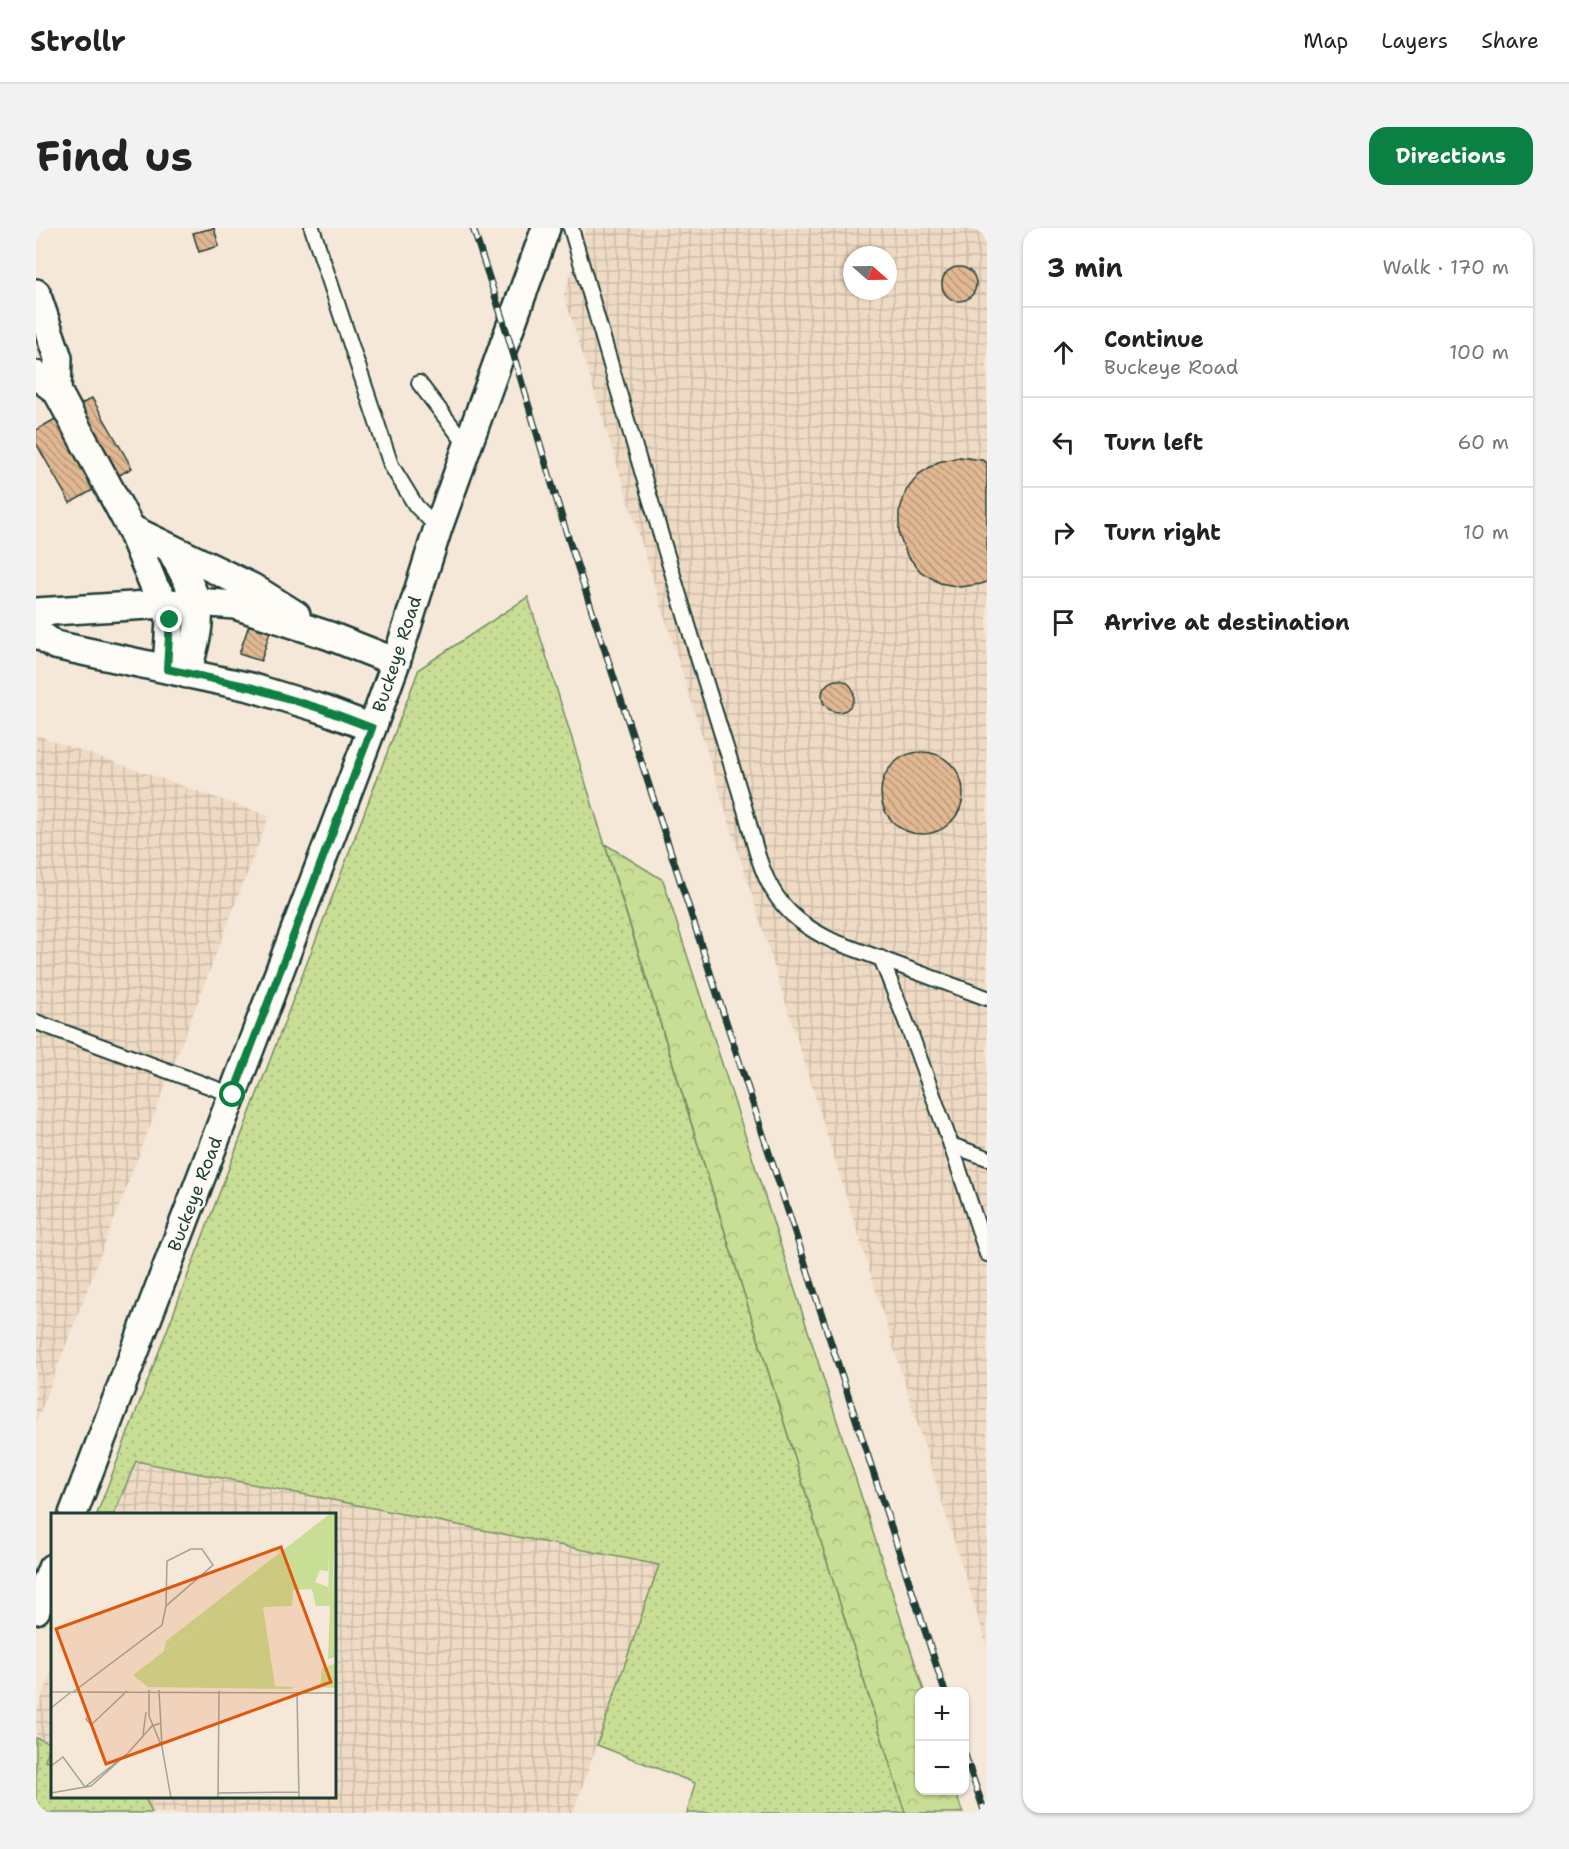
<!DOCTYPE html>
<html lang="en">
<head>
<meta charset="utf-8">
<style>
	:root { --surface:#fff; --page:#f2f2f2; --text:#222; --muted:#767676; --line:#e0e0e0; --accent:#0b8043 }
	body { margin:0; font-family:"Shantell Sans",sans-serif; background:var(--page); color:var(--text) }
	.controls { position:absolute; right:18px; bottom:18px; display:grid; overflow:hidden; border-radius:12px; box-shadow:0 2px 4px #0004 }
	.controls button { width:54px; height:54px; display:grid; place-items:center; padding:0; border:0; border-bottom:2px solid var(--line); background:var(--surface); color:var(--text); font:30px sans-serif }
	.compass { position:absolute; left:807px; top:18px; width:54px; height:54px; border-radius:50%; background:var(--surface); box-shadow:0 2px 4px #0004; rotate:110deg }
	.stop { position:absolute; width:18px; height:18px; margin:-14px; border:4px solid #0b8043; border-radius:50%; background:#fff }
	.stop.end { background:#0b8043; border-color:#fff; box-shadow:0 2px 6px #0008 }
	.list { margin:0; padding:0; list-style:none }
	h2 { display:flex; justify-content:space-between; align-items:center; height:78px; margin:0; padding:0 24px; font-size:26px }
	h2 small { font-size:20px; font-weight:400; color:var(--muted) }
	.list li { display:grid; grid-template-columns:39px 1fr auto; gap:18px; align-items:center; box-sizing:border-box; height:90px; padding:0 24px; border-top:2px solid var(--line) }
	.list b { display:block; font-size:22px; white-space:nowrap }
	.list p { margin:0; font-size:20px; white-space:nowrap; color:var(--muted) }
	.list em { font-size:20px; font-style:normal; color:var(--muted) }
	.icon { flex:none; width:33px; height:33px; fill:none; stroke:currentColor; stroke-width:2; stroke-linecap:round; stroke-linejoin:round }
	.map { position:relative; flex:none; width:951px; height:1585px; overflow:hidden; border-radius:18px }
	header { display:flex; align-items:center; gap:36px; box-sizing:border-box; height:84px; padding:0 30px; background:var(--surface); border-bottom:2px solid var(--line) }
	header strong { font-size:28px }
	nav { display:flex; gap:33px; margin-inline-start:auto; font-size:21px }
	.intro { display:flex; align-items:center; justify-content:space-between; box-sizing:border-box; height:144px; padding:0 36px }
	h1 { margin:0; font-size:42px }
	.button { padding:15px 27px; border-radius:18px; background:var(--accent); color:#fff; font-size:21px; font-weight:700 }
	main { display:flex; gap:36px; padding:0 36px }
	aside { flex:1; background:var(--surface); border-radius:18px; box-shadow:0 2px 4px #0004 }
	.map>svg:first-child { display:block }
	.industrial { fill:url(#industrial-grid); fill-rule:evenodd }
	.grass { fill:url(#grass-dots); stroke:#748e64; stroke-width:1.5 }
	.forest { fill:url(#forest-crowns); stroke:#748e64; stroke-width:1.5 }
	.building { fill:url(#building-back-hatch); stroke:#1f3d34; stroke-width:1.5 }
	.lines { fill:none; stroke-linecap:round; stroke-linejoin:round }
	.service-casing { stroke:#1f3d34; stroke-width:18 }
	.minor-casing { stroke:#1f3d34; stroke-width:32 }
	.service { stroke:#fdfcf7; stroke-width:14 }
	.minor { stroke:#fdfcf7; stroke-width:27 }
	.rail-casing { stroke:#1f3d34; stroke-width:7 }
	.rail { stroke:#fdfcf7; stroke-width:4.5; stroke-dasharray:14; stroke-linecap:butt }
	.route { stroke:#0b8043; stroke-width:8 }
	.labels { text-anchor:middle; stroke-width:5; stroke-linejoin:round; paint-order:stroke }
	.street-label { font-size:18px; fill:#1f3d34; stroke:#fdfcf7 }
	.inset-road { fill:none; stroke:#9fa497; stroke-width:1.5 }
	.view { fill:#de580e; fill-opacity:0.15; stroke:#de580e; stroke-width:3 }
	.inset-edge { fill:none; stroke:#1f3d34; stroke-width:3 }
</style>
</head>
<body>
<header>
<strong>Strollr</strong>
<nav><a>Map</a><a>Layers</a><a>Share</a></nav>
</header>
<div class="intro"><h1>Find us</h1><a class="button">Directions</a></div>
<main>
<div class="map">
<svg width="951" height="1585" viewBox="0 0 951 1585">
	<defs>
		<pattern id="industrial-grid" width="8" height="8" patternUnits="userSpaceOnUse" patternTransform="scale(1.5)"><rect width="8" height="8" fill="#efdac4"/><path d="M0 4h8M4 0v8" fill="none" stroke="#ccbca9"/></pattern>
		<pattern id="grass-dots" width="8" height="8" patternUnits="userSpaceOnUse" patternTransform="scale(1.5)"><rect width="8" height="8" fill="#c8de94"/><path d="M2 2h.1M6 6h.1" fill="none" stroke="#abbf80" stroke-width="1.8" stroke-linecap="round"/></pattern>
		<pattern id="forest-crowns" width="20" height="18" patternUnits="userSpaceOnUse" patternTransform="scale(1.5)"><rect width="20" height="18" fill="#c8de94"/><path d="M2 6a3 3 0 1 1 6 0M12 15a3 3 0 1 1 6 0" fill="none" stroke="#abbf80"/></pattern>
		<pattern id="building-back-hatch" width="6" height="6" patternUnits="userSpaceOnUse" patternTransform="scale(1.5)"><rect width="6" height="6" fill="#e2b892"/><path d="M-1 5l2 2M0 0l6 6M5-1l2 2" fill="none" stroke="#b79778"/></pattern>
	</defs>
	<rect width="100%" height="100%" fill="#f5e8d9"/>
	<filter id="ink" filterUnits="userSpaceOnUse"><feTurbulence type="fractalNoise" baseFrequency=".0167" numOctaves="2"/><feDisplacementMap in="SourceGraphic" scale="12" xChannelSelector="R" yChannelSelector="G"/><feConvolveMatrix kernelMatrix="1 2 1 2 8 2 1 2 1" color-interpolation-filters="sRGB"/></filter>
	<g filter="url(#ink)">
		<g class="industrial">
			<path d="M550,0H951V1418L528,67ZM816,27H852V63H816Z"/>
			<polygon points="0,507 233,588 0,1195"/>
			<polygon points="100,1233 624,1337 537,1585 68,1585 29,1569 298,1568 298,1286 78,1286"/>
			<polygon points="16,1443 16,1563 0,1556 0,1485"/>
		</g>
		<g class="grass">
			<polygon points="492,369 869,1585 651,1585 659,1555 561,1517 623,1337 100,1233 78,1286 61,1286 383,441"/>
			<polygon points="0,1510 15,1515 9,1532 16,1534 16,1568 109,1569 116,1585 0,1585"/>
		</g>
		<polygon class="forest" points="569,616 627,652 888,1463 884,1464 884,1562 919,1563 927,1585 869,1585"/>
		<g class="building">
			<polygon points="178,0 183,18 163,24 157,5"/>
			<circle cx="923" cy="56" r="17"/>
			<polygon points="56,170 96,240 34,275 0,215 0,202"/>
			<polygon points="924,229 946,232 951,235 951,354 945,356 924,359 904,355 885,344 871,327 863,307 863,284 870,263 883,246 902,234"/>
			<polygon points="213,397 234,404 225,433 203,426"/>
			<circle cx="802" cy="468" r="16"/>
			<circle cx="886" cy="565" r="41"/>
		</g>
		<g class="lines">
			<defs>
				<g id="service">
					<polyline points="276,0 355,237 380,278 402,300"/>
					<path d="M535,0C582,161 628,323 679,484C688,514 698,544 707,575C716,604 721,635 736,661C750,686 772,701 797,713L951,770"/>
					<polyline points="383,155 432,219"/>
					<polyline points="845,730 874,804 915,917 951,1026"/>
					<polyline points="0,794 197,867"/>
					<polyline points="915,917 951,930"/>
				</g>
				<g id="minor">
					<polyline points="0,65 22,130 21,163"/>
					<polyline points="0,147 21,163 95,301 119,360 130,375 134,392 131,441"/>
					<polyline points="95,301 217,360 260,387"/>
					<path d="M134,320C141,334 158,362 161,375C166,398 156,424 151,446"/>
					<polyline points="0,384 161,374 199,377 294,408 360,434"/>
					<polyline points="0,404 19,417 214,459 286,481 336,500"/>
					<polyline points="37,1286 336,500 360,434 402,300 510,0"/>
					<polyline points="0,1382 16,1340"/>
				</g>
			</defs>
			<use href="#service" class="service-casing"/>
			<use href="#minor" class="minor-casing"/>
			<use href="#service" class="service"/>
			<use href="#minor" class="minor"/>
			<defs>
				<g id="rail">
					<polyline points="437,0 472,108 529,300 909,1464"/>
					<polyline points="928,1524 949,1585"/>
				</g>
			</defs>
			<use href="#rail" class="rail-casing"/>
			<use href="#rail" class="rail"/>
		</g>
	</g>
	<g class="lines" filter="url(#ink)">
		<polyline class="route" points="134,392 131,441 214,459 286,481 336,500 197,867"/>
	</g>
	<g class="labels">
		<g class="street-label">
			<text transform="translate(361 426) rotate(-72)" y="6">Buckeye Road</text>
			<text transform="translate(159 966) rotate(-69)" y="6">Buckeye Road</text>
		</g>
	</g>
	<g transform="translate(15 1285)">
		<rect width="285" height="285" fill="#f5e8d9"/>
		<path d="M280,11L277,58L269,57L264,69L277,74V87L281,86L285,37V144L277,146L279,93H265L261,76L242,77L241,93L212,94L224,173L243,174L240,176L97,174L82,162ZM285,150V175L269,174L271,155Z" fill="#c8de94"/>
		<path d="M280,0H285L281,86L277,88L279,12L113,138L115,128Z" fill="#c8de94"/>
		<path class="inset-road" d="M98,177V203L111,234L120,285M108,177L111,234M0,179L285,180M22,179L111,112L115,93L162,52L151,36H140L116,48L115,93M246,179L248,285M0,195L20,179M37,204L35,206L40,212L76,178M92,222L95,199M0,253L12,244L34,274M34,274L77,240L101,213L110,210M0,280L40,273L77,240M167,280L248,279M167,285L168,178"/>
		<path class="view" d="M230,34L280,169L55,251L5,116Z"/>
		<rect width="285" height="285" class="inset-edge"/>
	</g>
</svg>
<div class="controls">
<button>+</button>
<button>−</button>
</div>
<svg class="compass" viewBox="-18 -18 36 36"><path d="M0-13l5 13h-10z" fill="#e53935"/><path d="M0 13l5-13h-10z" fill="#767676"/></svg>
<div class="stop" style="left:197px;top:867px"></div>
<div class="stop end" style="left:134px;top:392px"></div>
</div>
<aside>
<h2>3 min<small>Walk · 170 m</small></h2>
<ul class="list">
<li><svg class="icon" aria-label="ahead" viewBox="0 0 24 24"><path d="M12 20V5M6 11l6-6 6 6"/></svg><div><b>Continue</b><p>Buckeye Road</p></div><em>100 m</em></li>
<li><svg class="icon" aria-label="left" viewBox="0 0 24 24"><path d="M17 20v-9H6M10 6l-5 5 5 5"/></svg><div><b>Turn left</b></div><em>60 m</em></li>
<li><svg class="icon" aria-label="right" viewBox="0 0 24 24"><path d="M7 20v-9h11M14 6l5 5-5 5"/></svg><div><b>Turn right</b></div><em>10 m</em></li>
<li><svg class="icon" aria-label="arrive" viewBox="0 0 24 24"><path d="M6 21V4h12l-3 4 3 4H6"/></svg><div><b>Arrive at destination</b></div></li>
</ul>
</aside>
</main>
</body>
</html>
